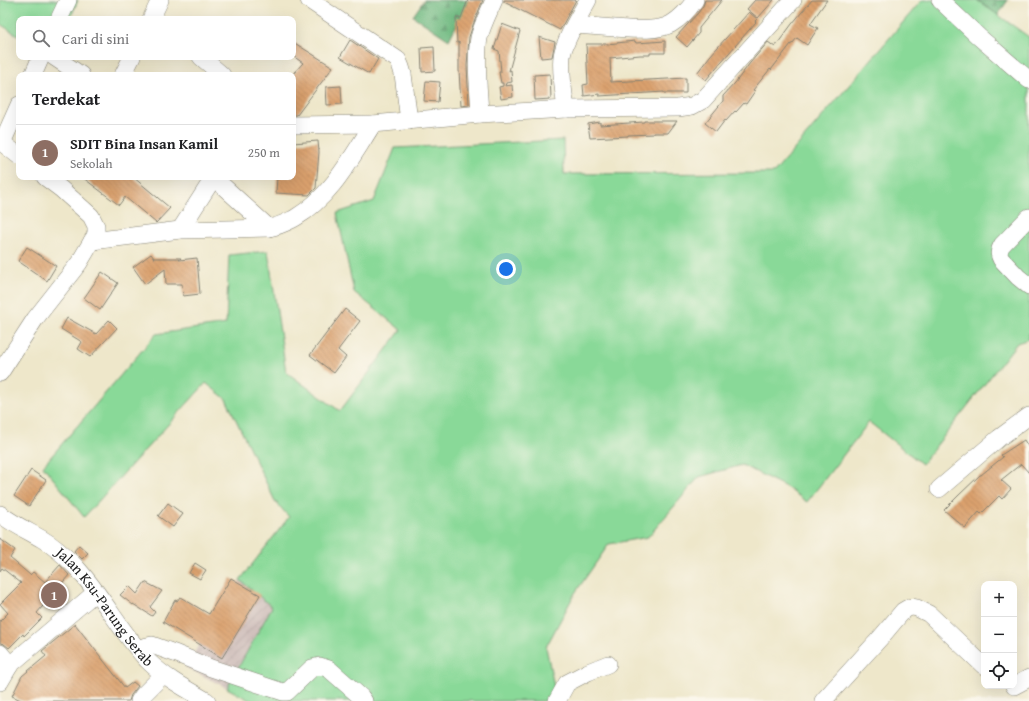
<!DOCTYPE html>
<html lang="id">
<head>
<meta charset="utf-8">
<style>
	:root { --surface:#fff; --page:#f6f6f6; --text:#202124; --muted:#757577; --line:#e0e0e0; --accent:#b45309 }
	body { margin:0; font-family:"Gentium Book Plus",serif; background:var(--page); color:var(--text) }
	.controls { position:absolute; right:12px; bottom:12px; display:grid; overflow:hidden; border-radius:8px; box-shadow:0 4px 16px #0002 }
	.controls button { width:36px; height:36px; display:grid; place-items:center; padding:0; border:0; border-bottom:1px solid var(--line); background:var(--surface); color:var(--text); font:20px sans-serif }
	.you { position:absolute; left:506px; top:269px; width:14px; height:14px; margin:-10px; border:3px solid #fff; border-radius:50%; background:#1a73e8; box-shadow:0 0 0 6px #1a73e833 }
	.badge { display:grid; place-items:center; width:26px; height:26px; border-radius:50%; background:var(--accent); color:#fff; font-size:13px; font-weight:700 }
	.pin { position:absolute; translate:-50% -50%; border:2px solid #fff; box-shadow:0 1px 4px #0006 }
	.list { margin:0; padding:0; list-style:none }
	h2 { display:flex; justify-content:space-between; align-items:center; height:52px; margin:0; padding:0 16px; font-size:17px }
	h2 small { font-size:13px; font-weight:400; color:var(--muted) }
	.list li { display:grid; grid-template-columns:26px 1fr auto; gap:12px; align-items:center; box-sizing:border-box; height:56px; padding:0 16px; border-top:1px solid var(--line) }
	.list b { display:block; font-size:15px; white-space:nowrap }
	.list p { margin:0; font-size:13px; white-space:nowrap; color:var(--muted) }
	.list em { font-size:13px; font-style:normal; color:var(--muted) }
	.icon { flex:none; width:22px; height:22px; fill:none; stroke:currentColor; stroke-width:2; stroke-linecap:round; stroke-linejoin:round }
	.map { position:relative; flex:none; width:1029px; height:701px; overflow:hidden }
	.search { position:absolute; background:var(--surface); box-shadow:0 4px 16px #0002; left:16px; top:16px; width:280px; height:44px; display:flex; align-items:center; gap:10px; box-sizing:border-box; padding:0 14px; border-radius:8px; color:var(--muted); font-size:15px }
	.panel { position:absolute; background:var(--surface); box-shadow:0 4px 16px #0002; left:16px; top:72px; width:280px; height:108px; border-radius:8px }
	.map>svg:first-child { display:block }
	.industrial { fill:url(#industrial-furrows) }
	.grass { fill:#89d998; stroke:#527a5a }
	.forest { fill:url(#forest-firs); stroke:#456a4e }
	.building { fill:url(#building-back-hatch) }
	.lines { fill:none; stroke-linecap:round; stroke-linejoin:round }
	.minor-casing { stroke:#858273; stroke-width:18 }
	.minor { stroke:#fff; stroke-width:17 }
	.labels { text-anchor:middle; stroke-width:3.5; stroke-linejoin:round; paint-order:stroke }
	.street-label { font-size:15px; fill:#1c1c1c; stroke:#fbf7ec }
</style>
</head>
<body>
<div class="map">
<svg width="1029" height="701" viewBox="0 0 1029 701">
	<defs>
		<pattern id="industrial-furrows" width="10" height="10" patternUnits="userSpaceOnUse"><rect width="10" height="10" fill="#d0c0bc"/><path d="M-1 1l2-2M0 10L10 0M9 11l2-2" fill="none" stroke="#b2a4a1"/></pattern>
		<pattern id="forest-firs" width="22" height="20" patternUnits="userSpaceOnUse"><rect width="22" height="20" fill="#6eb980"/><path d="M5 1l3.5 6h-7zM16 11l3.5 6h-7z" fill="#5f9e6e"/></pattern>
		<pattern id="building-back-hatch" width="6" height="6" patternUnits="userSpaceOnUse"><rect width="6" height="6" fill="#daa06d"/><path d="M-1 5l2 2M0 0l6 6M5-1l2 2" fill="none" stroke="#ba895e"/></pattern>
	</defs>
	<rect width="100%" height="100%" fill="#fbf7ec"/>
	<filter id="ink" filterUnits="userSpaceOnUse"><feTurbulence type="fractalNoise" baseFrequency=".025" numOctaves="2"/><feDisplacementMap in="SourceGraphic" scale="8" xChannelSelector="R" yChannelSelector="G"/><feConvolveMatrix kernelMatrix="1 2 1 2 8 2 1 2 1" color-interpolation-filters="sRGB"/></filter>
	<filter id="wash" filterUnits="userSpaceOnUse"><feTurbulence type="fractalNoise" baseFrequency=".012" numOctaves="4" result="noise"/><feDisplacementMap in="SourceGraphic" scale="16" xChannelSelector="R" yChannelSelector="G"/><feGaussianBlur stdDeviation="0.9" result="paint"/><feColorMatrix in="noise" values="0 0 0 0 0 0 0 0 0 0 0 0 0 0 0 0 0 1.4 0 .05"/><feComposite in="paint" operator="in"/></filter>
	<g filter="url(#wash)">
		<rect width="100%" height="100%" fill="#eee7ca"/>
		<polygon class="industrial" points="240,580 272,607 227,688 185,667"/>
		<g class="grass">
			<polygon points="0,0 78,0 70,19 19,19 19,36 0,24"/>
			<polygon points="922,0 977,0 1029,37 1029,339 1017,343 922,464 869,422 807,502 786,487 742,465 699,477 648,537 609,544 575,593 546,647 557,701 251,701 227,688 272,607 240,580 289,517 275,501 226,399 206,383 84,517 43,466 156,334 226,324 229,255 268,251 286,372 340,411 401,330 354,292 337,213 374,201 395,148 563,140 564,174 774,173"/>
		</g>
		<g class="forest">
			<polygon points="424,0 469,0 449,40 413,16"/>
			<polygon points="977,0 1008,0 998,15"/>
		</g>
		<g id="blocks">
			<g class="building">
				<polygon points="468,0 483,0 473,25 469,37 467,66 469,105 461,106 459,70 459,42 457,43 456,18 461,18"/>
				<polygon points="504,0 576,0 560,30 504,2"/>
				<polygon points="705,0 722,0 699,28 699,33 687,47 676,37 698,13 703,6"/>
				<polygon points="755,0 774,0 758,18 747,9"/>
				<polygon points="812,0 827,0 810,24 818,28 807,45 797,38 792,44 791,44 771,70 770,69 753,90 755,91 746,104 744,103 736,112 735,111 726,121 725,120 716,132 705,123 723,101 723,96 735,83 750,63 768,42 775,47 792,24"/>
				<polygon points="749,12 757,19 755,21 756,22 715,69 706,80 697,73 710,56"/>
				<polygon points="502,24 520,31 509,71 511,70 512,82 506,83 505,86 512,85 513,97 501,99 499,87 503,86 503,83 501,83 499,72 501,72 499,51 494,49"/>
				<polygon points="539,37 555,42 552,57 541,58"/>
				<polygon points="350,40 378,59 369,74 340,57"/>
				<polygon points="635,41 636,43 665,41 665,53 650,53 650,55 640,55 610,58 611,82 686,78 686,93 664,93 664,92 599,96 599,94 584,96 583,85 588,84 586,44 607,44"/>
				<polygon points="293,42 333,67 297,115 293,115 293,74 303,63 293,56"/>
				<polygon points="434,47 435,71 422,72 421,48"/>
				<polygon points="550,74 551,99 535,100 534,75"/>
				<polygon points="426,81 440,82 438,102 424,101"/>
				<polygon points="341,86 342,104 327,105 326,87"/>
				<polygon points="644,121 677,121 668,133 653,133 653,134 628,135 628,136 590,138 588,124 600,122 600,125 644,122"/>
				<polygon points="318,141 319,152 316,188 309,195 276,193 277,177 293,177 293,143"/>
				<polygon points="82,177 133,177 170,208 156,223 125,197 119,205"/>
				<polygon points="27,247 56,266 47,281 18,261"/>
				<polygon points="151,254 154,258 181,258 179,260 197,258 200,294 183,296 182,284 166,284 165,269 145,284 133,267"/>
				<polygon points="102,272 118,283 100,310 84,298"/>
				<polygon points="345,309 360,321 338,350 346,357 334,373 310,355"/>
				<polygon points="67,318 96,334 109,320 117,328 90,357 78,349 82,342 61,329"/>
				<polygon points="1024,440 1029,448 1029,473 1021,464 1001,480 1011,489 1002,499 999,496 981,514 979,512 965,528 944,510 958,496 980,475 981,475 1003,457 1001,455"/>
				<polygon points="31,470 46,480 29,506 14,496"/>
				<polygon points="168,503 183,514 173,527 158,516"/>
				<polygon points="0,539 15,550 10,558 30,575 33,572 45,582 60,565 69,575 37,613 42,618 24,636 23,634 9,648 4,644 0,643 0,621 8,613 0,604 21,583 2,568 0,571"/>
				<polygon points="79,545 88,553 82,559 74,551"/>
				<polygon points="195,563 206,570 200,579 189,573"/>
				<polygon points="231,578 260,595 222,658 163,622 175,600 177,601 180,597 209,614"/>
				<polygon points="145,582 162,591 150,607 155,612 152,616 133,604 133,605 120,595 129,586 137,594"/>
				<polygon points="75,624 125,688 133,682 138,686 131,695 129,701 23,701 12,696 22,676 46,656 42,651"/>
			</g>
		</g>
	</g>
	<g filter="url(#ink)">
		<use href="#blocks" fill-opacity="0" stroke="#858273" stroke-width="1"/>
		<g class="lines">
			<defs>
				<g id="minor">
					<polyline points="309,0 398,60 401,67 403,74 409,121"/>
					<polyline points="940,0 979,37 1029,80"/>
					<polyline points="59,19 68,0"/>
					<polyline points="151,19 160,0"/>
					<path d="M575,25C588,26 602,27 615,28C632,29 656,32 671,24C681,18 689,9 695,0"/>
					<polyline points="54,57 81,75"/>
					<polyline points="201,57 222,75"/>
					<polyline points="33,75 41,57"/>
					<polyline points="123,75 132,57"/>
					<path d="M566,109C564,94 560,71 562,56C564,41 580,15 588,0"/>
					<path d="M480,114C479,91 475,61 479,38C482,25 489,12 494,0"/>
					<polyline points="293,125 373,124"/>
					<polyline points="0,141 19,156"/>
					<polyline points="2,143 19,105"/>
					<polyline points="213,177 269,228"/>
					<path d="M1029,217L1002,245C999,250 998,254 1001,259L1018,277L1029,286"/>
					<polyline points="180,230 214,177"/>
					<path d="M92,241L180,230L269,228C280,226 285,223 295,218C331,197 351,158 373,124L480,114L566,109L678,108L692,106L703,100L793,0"/>
					<polyline points="0,373 35,319 79,263 95,236 96,232 96,226 91,216 61,189 45,177"/>
					<polyline points="939,489 999,438 1029,416"/>
					<path id="s1" d="M0,514C13,524 28,531 42,539C54,546 65,556 75,566C102,595 120,631 147,660C164,677 186,689 207,701"/>
					<polyline points="140,651 143,647 152,645 177,654 211,668 283,692 287,692 312,668 320,666 329,669 361,697 364,701"/>
					<polyline points="0,653 10,665"/>
					<polyline points="0,682 10,665 96,592"/>
					<polyline points="1014,686 1029,678"/>
					<polyline points="139,701 144,694 163,675"/>
					<polyline points="557,701 567,683 588,672 608,664"/>
					<polyline points="823,701 882,636 903,611 908,608 912,607 917,608 929,614 984,666"/>
				</g>
			</defs>
			<use href="#minor" class="minor-casing"/>
			<use href="#minor" class="minor"/>
		</g>
	</g>
	<g class="labels">
		<g class="street-label">
			<text dy="5" stroke="none"><textPath href="#s1" startOffset="142">Jalan Ksu-Parung Serab</textPath></text>
		</g>
	</g>
</svg>
<div class="controls">
<button>+</button>
<button>−</button>
<button><svg class="icon" aria-label="locate" viewBox="0 0 24 24"><circle cx="12" cy="12" r="6"/><path d="M12 2v4M12 18v4M2 12h4M18 12h4"/></svg></button>
</div>
<div class="you"></div>
<div class="pin badge" style="left:54px;top:595px;background:#8d6e63">1</div>
<div class="search"><svg class="icon" aria-label="search" viewBox="0 0 24 24"><circle cx="10" cy="10" r="6"/><path d="M15 15l6 6"/></svg>Cari di sini</div>
<section class="panel">
<h2>Terdekat<small></small></h2>
<ul class="list">
<li><span class="badge" style="background:#8d6e63">1</span><div><b>SDIT Bina Insan Kamil</b><p>Sekolah</p></div><em>250 m</em></li>
</ul>
</section>
</div>
</body>
</html>
